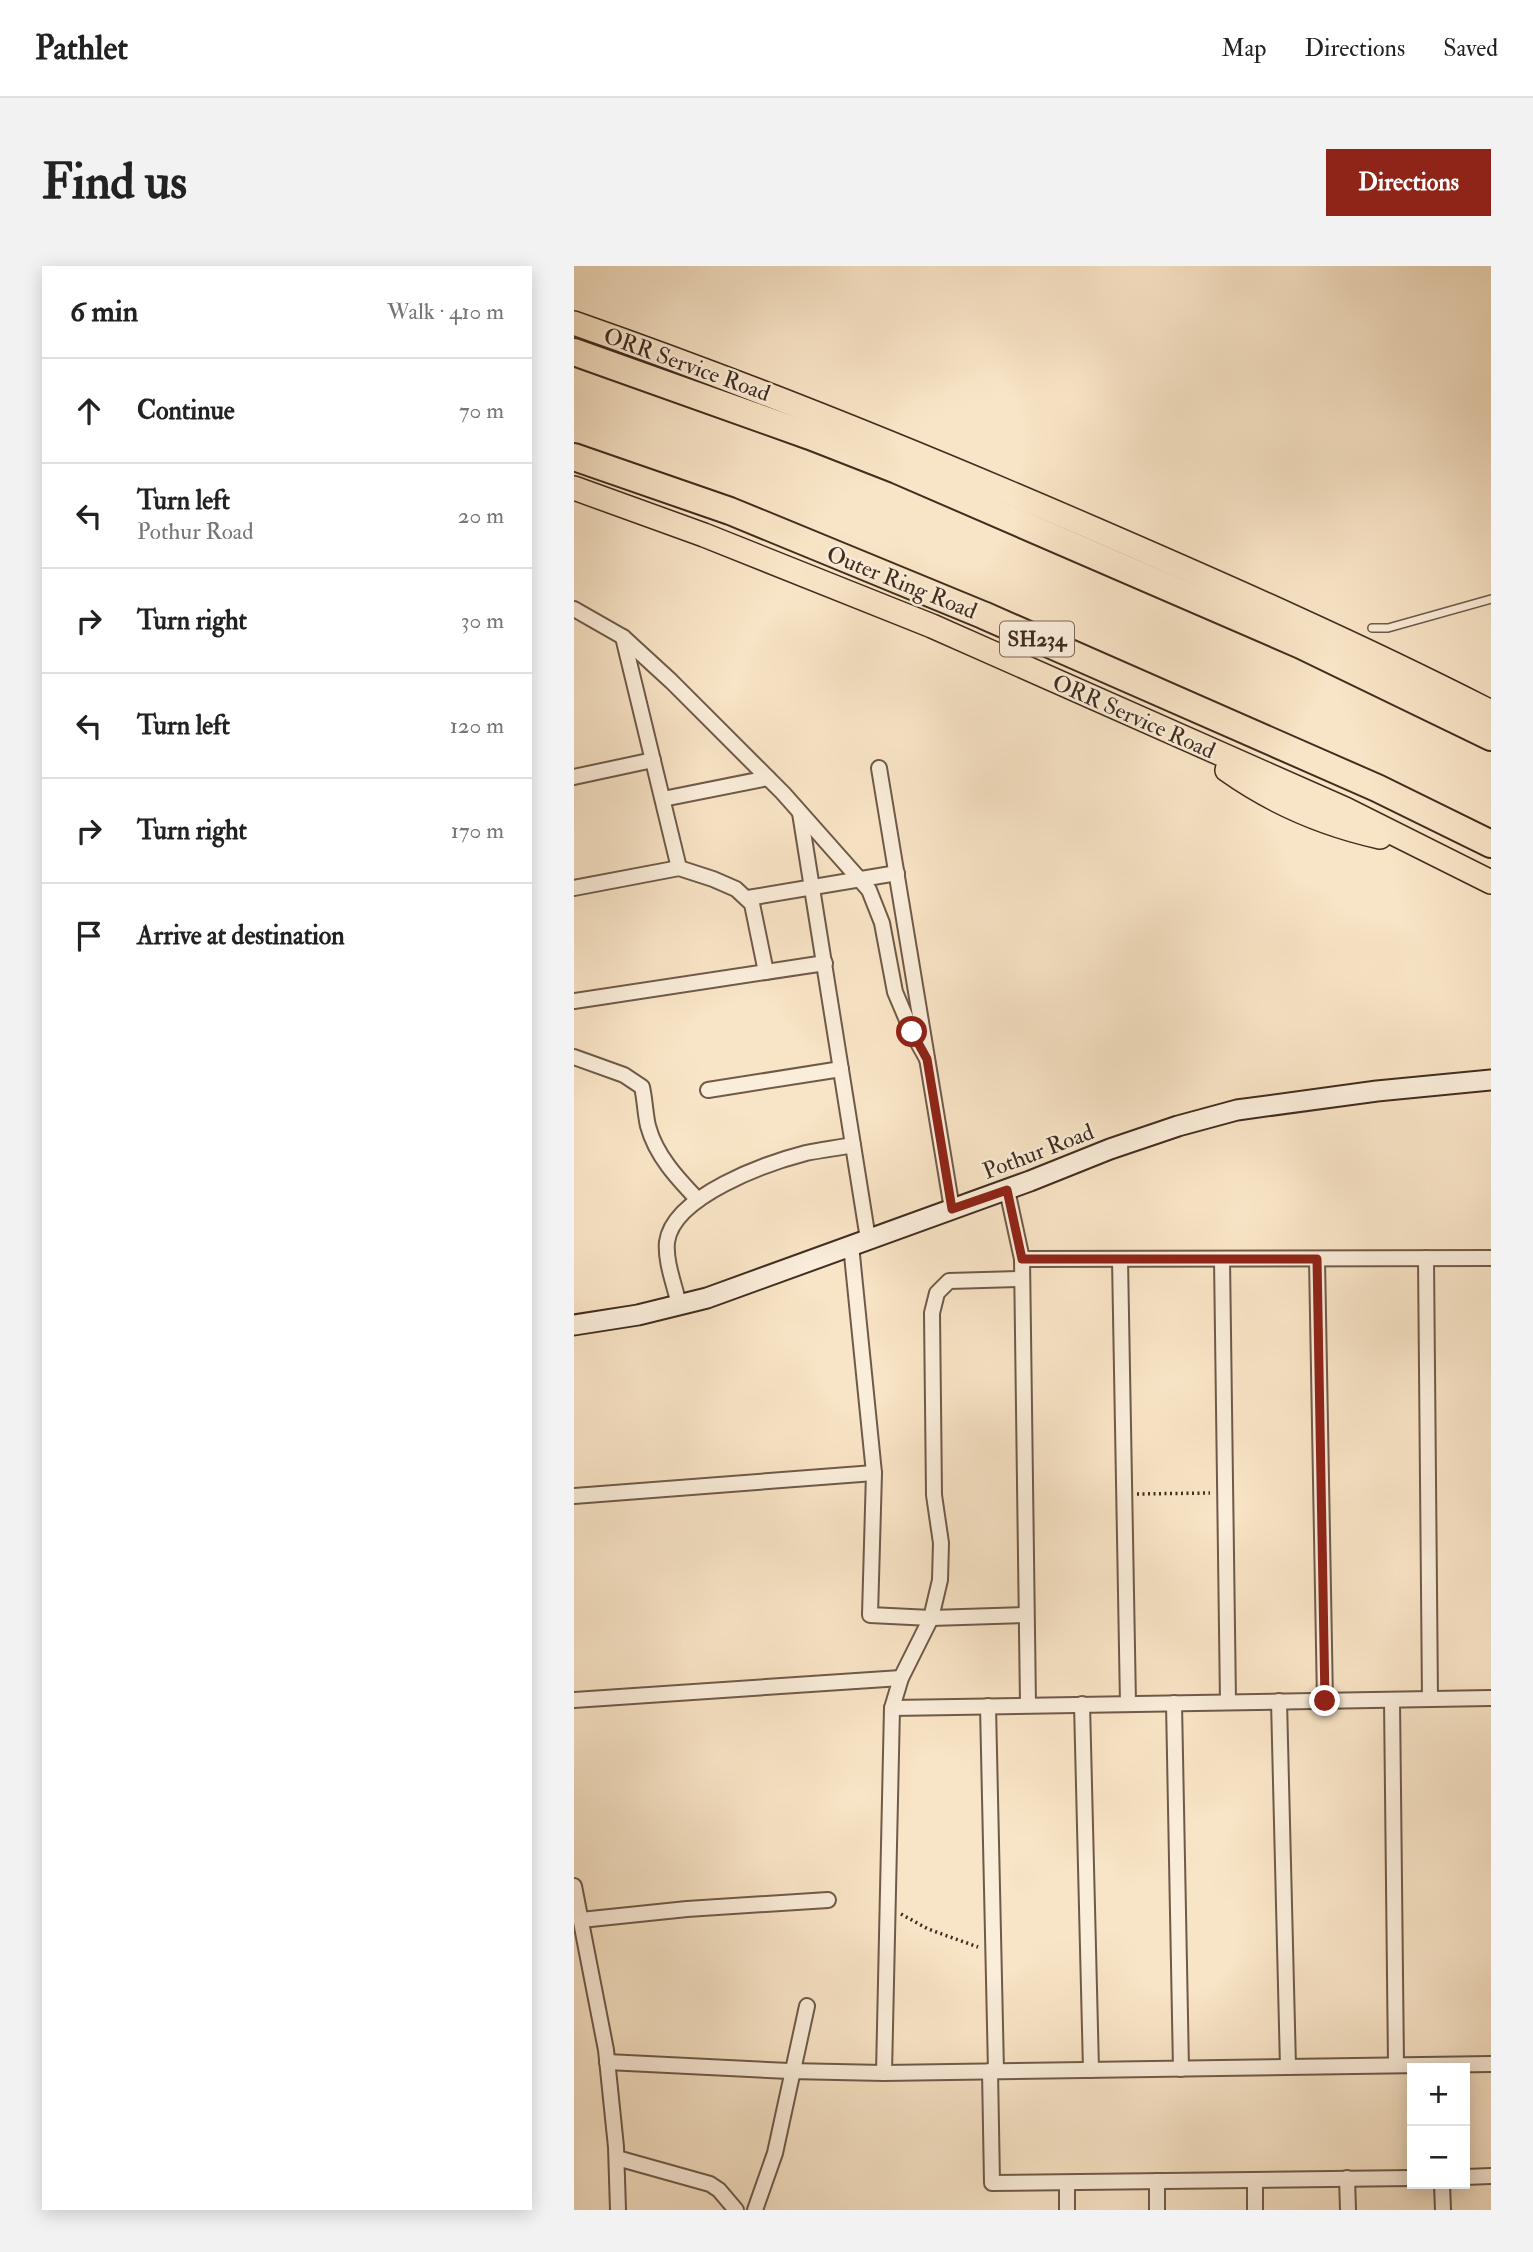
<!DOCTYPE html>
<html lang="en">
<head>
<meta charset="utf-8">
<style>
	:root { --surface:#fff; --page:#f2f2f2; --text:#222; --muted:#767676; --line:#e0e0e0; --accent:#8f2418 }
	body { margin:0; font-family:"IM FELL Double Pica",serif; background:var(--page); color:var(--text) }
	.controls { position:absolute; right:21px; bottom:21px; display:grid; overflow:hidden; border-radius:0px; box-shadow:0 4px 18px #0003 }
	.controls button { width:63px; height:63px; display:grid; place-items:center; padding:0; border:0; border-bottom:2px solid var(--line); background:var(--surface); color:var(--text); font:35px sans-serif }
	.stop { position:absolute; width:21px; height:21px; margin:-16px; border:5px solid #8f2418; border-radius:50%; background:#fff }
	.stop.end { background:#8f2418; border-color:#fff; box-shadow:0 2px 7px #0008 }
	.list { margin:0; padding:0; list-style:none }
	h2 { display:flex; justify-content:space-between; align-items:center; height:91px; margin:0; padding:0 28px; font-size:30px }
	h2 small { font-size:23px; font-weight:400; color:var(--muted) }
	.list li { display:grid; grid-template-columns:46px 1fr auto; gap:21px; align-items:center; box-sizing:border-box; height:105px; padding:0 28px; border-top:2px solid var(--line) }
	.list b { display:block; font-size:26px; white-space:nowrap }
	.list p { margin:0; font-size:23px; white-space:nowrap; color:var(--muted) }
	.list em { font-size:23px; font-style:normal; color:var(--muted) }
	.icon { flex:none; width:38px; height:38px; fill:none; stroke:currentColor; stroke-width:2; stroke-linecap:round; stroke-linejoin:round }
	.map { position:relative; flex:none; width:917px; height:1944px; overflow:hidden; border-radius:0px }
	header { display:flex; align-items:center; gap:42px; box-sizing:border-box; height:98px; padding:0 35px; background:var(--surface); border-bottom:2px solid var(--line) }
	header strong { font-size:33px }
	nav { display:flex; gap:38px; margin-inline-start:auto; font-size:24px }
	.intro { display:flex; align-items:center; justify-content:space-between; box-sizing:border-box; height:168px; padding:0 42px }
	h1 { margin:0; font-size:49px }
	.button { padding:18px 32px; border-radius:0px; background:var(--accent); color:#fff; font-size:24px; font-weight:700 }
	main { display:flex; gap:42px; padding:0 42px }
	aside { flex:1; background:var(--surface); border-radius:0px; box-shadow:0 4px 18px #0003 }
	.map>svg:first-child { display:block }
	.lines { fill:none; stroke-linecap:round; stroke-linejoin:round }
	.lane-casing { stroke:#6f5a49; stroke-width:10 }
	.street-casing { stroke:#6f5a49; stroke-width:18 }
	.secondary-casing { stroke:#412c1f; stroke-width:23 }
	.primary-casing { stroke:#412c1f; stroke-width:26 }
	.highway-casing { stroke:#412c1f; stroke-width:30 }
	.path { stroke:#412c1f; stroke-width:3.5; stroke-dasharray:2 3.5; stroke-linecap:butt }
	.lane { stroke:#faedda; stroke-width:7 }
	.street { stroke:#faedda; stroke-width:14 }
	.secondary { stroke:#faedda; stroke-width:19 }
	.primary { stroke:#f8e4c6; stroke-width:23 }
	.highway { stroke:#f8e4c6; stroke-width:26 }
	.route { stroke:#8f2418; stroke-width:9 }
	.labels { text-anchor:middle; stroke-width:5; stroke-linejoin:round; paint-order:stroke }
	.shield { fill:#faedda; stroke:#786657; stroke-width:2 }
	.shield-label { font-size:21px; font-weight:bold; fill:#412c1f }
	.street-label { font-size:23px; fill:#412c1f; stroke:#faedda }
</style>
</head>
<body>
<header>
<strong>Pathlet</strong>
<nav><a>Map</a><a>Directions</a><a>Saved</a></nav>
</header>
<div class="intro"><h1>Find us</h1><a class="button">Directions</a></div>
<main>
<aside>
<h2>6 min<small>Walk · 410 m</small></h2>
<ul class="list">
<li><svg class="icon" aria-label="ahead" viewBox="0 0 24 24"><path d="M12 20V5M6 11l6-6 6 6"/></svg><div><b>Continue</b></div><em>70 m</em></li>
<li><svg class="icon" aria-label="left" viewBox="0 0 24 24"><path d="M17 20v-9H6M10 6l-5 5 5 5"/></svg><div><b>Turn left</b><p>Pothur Road</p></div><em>20 m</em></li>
<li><svg class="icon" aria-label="right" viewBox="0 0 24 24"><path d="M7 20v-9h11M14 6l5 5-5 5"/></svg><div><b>Turn right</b></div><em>30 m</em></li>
<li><svg class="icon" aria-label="left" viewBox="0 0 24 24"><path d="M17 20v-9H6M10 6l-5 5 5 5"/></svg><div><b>Turn left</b></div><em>120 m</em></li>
<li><svg class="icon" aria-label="right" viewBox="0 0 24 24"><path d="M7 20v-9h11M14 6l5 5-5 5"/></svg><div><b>Turn right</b></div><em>170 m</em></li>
<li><svg class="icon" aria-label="arrive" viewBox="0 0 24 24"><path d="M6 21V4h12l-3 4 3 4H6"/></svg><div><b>Arrive at destination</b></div></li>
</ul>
</aside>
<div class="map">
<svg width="917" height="1944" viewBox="0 0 917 1944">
	<rect width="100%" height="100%" fill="#f8e4c6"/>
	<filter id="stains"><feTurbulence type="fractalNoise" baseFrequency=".00286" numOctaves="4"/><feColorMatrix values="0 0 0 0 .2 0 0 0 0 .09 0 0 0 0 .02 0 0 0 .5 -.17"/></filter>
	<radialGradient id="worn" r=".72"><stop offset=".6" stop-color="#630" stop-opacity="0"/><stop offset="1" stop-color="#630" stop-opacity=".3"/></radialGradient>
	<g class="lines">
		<defs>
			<polyline id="lane" points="798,362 814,362 917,333"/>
			<g id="street">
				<polyline points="0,343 49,371 97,415 209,527 295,624 308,657 321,726 338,766 353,793"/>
				<polyline points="49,371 105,602"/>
				<polyline points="305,502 378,943"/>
				<polyline points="0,511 79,494"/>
				<polyline points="89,533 194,512"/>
				<polyline points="226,547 294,973"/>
				<polyline points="0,622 105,602 139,613 162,623 178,638 192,706"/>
				<polyline points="174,632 323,607"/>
				<polyline points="0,735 251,697"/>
				<path d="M0,791L50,809L68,821C71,834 71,847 74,860C82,890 104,913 124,934"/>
				<polyline points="134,824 267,803"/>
				<polyline points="433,924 448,993 454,1439"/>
				<polyline points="277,979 300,1207 296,1349 357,1352 452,1349"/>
				<polyline points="852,992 856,1433"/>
				<polyline points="448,993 917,992"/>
				<polyline points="546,993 554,1438"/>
				<polyline points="648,993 654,1436"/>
				<polyline points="743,993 751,1435"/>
				<path d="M105,1039C101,1020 91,996 93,976C99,930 193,897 232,887C247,884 263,882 279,879"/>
				<polyline points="0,1230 300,1207"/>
				<polyline points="0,1434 327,1412"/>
				<polyline points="818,1434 822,1799"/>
				<polyline points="705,1435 714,1801"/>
				<polyline points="600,1437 607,1803"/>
				<polyline points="508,1438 517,1804"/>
				<polyline points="414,1440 422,1805"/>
				<polyline points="318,1442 917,1432"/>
				<polyline points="0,1620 32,1784 42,1881 44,1944"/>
				<polyline points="7,1654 113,1643 254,1634"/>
				<polyline points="33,1796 215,1805 310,1807 917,1798"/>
				<polyline points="416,1805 418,1917 838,1912"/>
				<polyline points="310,1807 318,1442 327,1412 357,1352 366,1314 367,1277 360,1229 358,1047 363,1027 375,1015 448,1013"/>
				<polyline points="43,1892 136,1918 145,1924 162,1944"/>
				<polyline points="891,1911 917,1910"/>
				<polyline points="773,1912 774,1944"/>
				<polyline points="681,1914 681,1944"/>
				<polyline points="583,1915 583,1944"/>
				<polyline points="493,1917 493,1944"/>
				<polyline points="868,1918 869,1944"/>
				<polyline points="181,1944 201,1887 233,1740"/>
			</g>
			<polyline id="secondary" points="0,1059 64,1049 133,1032 456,915 536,883 604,860 663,844 803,825 917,814"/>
			<g id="primary">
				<path d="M0,57C175,118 347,188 518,262C652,320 786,379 917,446"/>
				<polyline points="0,222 130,269 358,360 771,543 917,616"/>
				<path d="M653,504C698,536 752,559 806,571"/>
			</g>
			<g id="highway">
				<polyline points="0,86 236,170 323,204 727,379 917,471"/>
				<polyline points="0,191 156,245 409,349 803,522 917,578"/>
			</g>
		</defs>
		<use href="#lane" class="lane-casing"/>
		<use href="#street" class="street-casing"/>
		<use href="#secondary" class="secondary-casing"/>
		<use href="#primary" class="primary-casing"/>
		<use href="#highway" class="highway-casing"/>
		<g class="path">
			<polyline points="563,1228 636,1227"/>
			<polyline points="327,1648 354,1663 404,1681"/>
		</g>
		<use href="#lane" class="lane"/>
		<use href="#street" class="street"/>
		<use href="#secondary" class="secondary"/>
		<use href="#primary" class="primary"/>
		<use href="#highway" class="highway"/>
	</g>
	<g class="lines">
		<polyline class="route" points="338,766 353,793 378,943 433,924 448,993 743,993 751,1435"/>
	</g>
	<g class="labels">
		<rect class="shield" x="426" y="355.5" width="74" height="35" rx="5"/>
		<g class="shield-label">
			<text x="463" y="380">SH234</text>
		</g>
		<g class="street-label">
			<text transform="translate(113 98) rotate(20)" y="8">ORR Service Road</text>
			<text transform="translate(328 316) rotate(22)" y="8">Outer Ring Road</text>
			<text transform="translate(560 450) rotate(24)" y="8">ORR Service Road</text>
			<text transform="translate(464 885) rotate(-21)" y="8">Pothur Road</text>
		</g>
	</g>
	<rect width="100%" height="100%" filter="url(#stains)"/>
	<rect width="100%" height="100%" fill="url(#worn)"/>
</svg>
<div class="controls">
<button>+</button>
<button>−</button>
</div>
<div class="stop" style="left:338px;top:766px"></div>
<div class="stop end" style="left:751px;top:1435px"></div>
</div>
</main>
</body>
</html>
